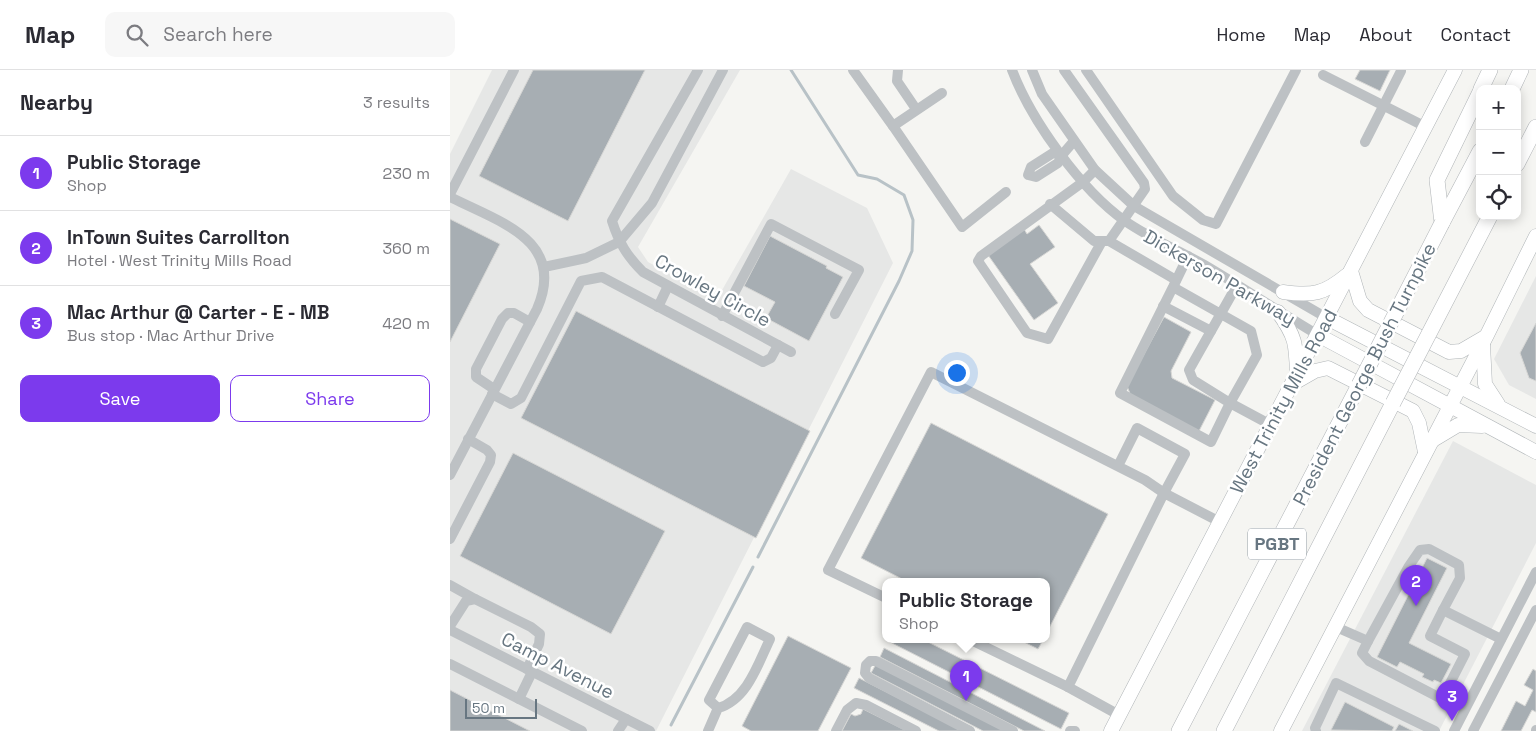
<!DOCTYPE html>
<html lang="en">
<head>
<meta charset="utf-8">
<style>
	:root { --surface:#fff; --page:#f7f7f7; --text:#2b2b33; --muted:#7c7c81; --line:#e1e1e2; --accent:#7c3aed }
	body { margin:0; font-family:"Space Grotesk",sans-serif; background:var(--page); color:var(--text) }
	.controls { position:absolute; right:15px; top:15px; display:grid; overflow:hidden; border-radius:10px; box-shadow:0 2px 12px #0003 }
	.controls button { width:45px; height:45px; display:grid; place-items:center; padding:0; border:0; border-bottom:1px solid var(--line); background:var(--surface); color:var(--text); font:25px sans-serif }
	.scale { position:absolute; left:15px; bottom:12px; width:72px; box-sizing:border-box; padding-left:5px; border:2px solid #677681; border-top:0; font-size:14px; line-height:18px; white-space:nowrap; color:#677681; -webkit-text-stroke:4px #fff; paint-order:stroke }
	.you { position:absolute; left:506px; top:302px; width:18px; height:18px; margin:-12px; border:4px solid #fff; border-radius:50%; background:#1a73e8; box-shadow:0 0 0 8px #1a73e833 }
	.badge { display:grid; place-items:center; width:32px; height:32px; border-radius:50%; background:var(--accent); color:#fff; font-size:16px; font-weight:700 }
	.pin { position:absolute; translate:-50% -41px; filter:drop-shadow(0 1px 2px #0008) }
	.pin::after { content:''; position:absolute; top:26px; width:18px; height:15px; background:inherit; clip-path:polygon(0 0,100% 0,50% 100%) }
	.popup { position:absolute; left:432px; top:508px; width:168px; height:65px; box-sizing:border-box; display:grid; place-content:center; border-radius:10px; background:var(--surface); filter:drop-shadow(0 1px 4px #0005); font-size:16px; white-space:nowrap; color:var(--muted) }
	.popup b { font-size:19px; color:var(--text) }
	.popup::after { content:''; position:absolute; left:50%; top:100%; margin-left:-10px; border:10px solid transparent; border-top-color:var(--surface) }
	.list { margin:0; padding:0; list-style:none }
	h2 { display:flex; justify-content:space-between; align-items:center; height:65px; margin:0; padding:0 20px; font-size:21px }
	h2 small { font-size:16px; font-weight:400; color:var(--muted) }
	.list li { display:grid; grid-template-columns:32px 1fr auto; gap:15px; align-items:center; box-sizing:border-box; height:75px; padding:0 20px; border-top:1px solid var(--line) }
	.list b { display:block; font-size:19px; white-space:nowrap }
	.list p { margin:0; font-size:16px; white-space:nowrap; color:var(--muted) }
	.list em { font-size:16px; font-style:normal; color:var(--muted) }
	.actions { display:flex; gap:10px; padding:15px 20px }
	.actions a { flex:1; padding:11px 0; border:1px solid var(--accent); border-radius:10px; text-align:center; font-size:18px; color:var(--accent) }
	.actions .main { background:var(--accent); color:#fff }
	.icon { flex:none; width:28px; height:28px; fill:none; stroke:currentColor; stroke-width:2; stroke-linecap:round; stroke-linejoin:round }
	.map { position:relative; flex:none; width:1086px; height:661px; overflow:hidden }
	header { display:flex; align-items:center; gap:30px; box-sizing:border-box; height:70px; padding:0 25px; background:var(--surface); border-bottom:1px solid var(--line) }
	header strong { font-size:24px }
	nav { display:flex; gap:28px; margin-inline-start:auto; font-size:18px }
	.search { width:350px; height:45px; background:var(--page); display:flex; align-items:center; gap:12px; box-sizing:border-box; padding:0 18px; border-radius:10px; color:var(--muted); font-size:19px }
	main { display:flex }
	aside { flex:1; background:var(--surface) }
	.map>svg:first-child { display:block }
	.built { fill:#e6e7e6 }
	.lines { fill:none; stroke-linecap:round; stroke-linejoin:round }
	.stream { stroke:#b8c2c7; stroke-width:3 }
	.building { fill:#a7aeb3; stroke:#d7d7d5 }
	.major-casing { stroke:#b0b5b8; stroke-width:15 }
	.highway-casing { stroke:#b0b4b7; stroke-width:16 }
	.minor { stroke:#bdc1c4; stroke-width:10 }
	.major { stroke:#fff; stroke-width:14 }
	.highway { stroke:#fff; stroke-width:15 }
	.highway-bridge-casing { stroke:#b0b4b7; stroke-width:16; stroke-linecap:butt }
	.highway-bridge { stroke:#fff; stroke-width:15 }
	.labels { text-anchor:middle; stroke-width:5; stroke-linejoin:round; paint-order:stroke }
	.shield { fill:#fff; stroke:#959fa7; stroke-width:1 }
	.shield-label { font-size:18px; font-weight:bold; fill:#677681 }
	.street-label { font-size:19px; fill:#677681; stroke:#fff }
</style>
</head>
<body>
<header>
<strong>Map</strong>
<div class="search"><svg class="icon" aria-label="search" viewBox="0 0 24 24"><circle cx="10" cy="10" r="6"/><path d="M15 15l6 6"/></svg>Search here</div>
<nav><a>Home</a><a>Map</a><a>About</a><a>Contact</a></nav>
</header>
<main>
<aside>
<h2>Nearby<small>3 results</small></h2>
<ul class="list">
<li><span class="badge">1</span><div><b>Public Storage</b><p>Shop</p></div><em>230 m</em></li>
<li><span class="badge">2</span><div><b>InTown Suites Carrollton</b><p>Hotel · West Trinity Mills Road</p></div><em>360 m</em></li>
<li><span class="badge">3</span><div><b>Mac Arthur @ Carter - E - MB</b><p>Bus stop · Mac Arthur Drive</p></div><em>420 m</em></li>
</ul>
<div class="actions"><a class="main">Save</a><a>Share</a></div>
</aside>
<div class="map">
<svg width="1086" height="661" viewBox="0 0 1086 661">
	<rect width="100%" height="100%" fill="#f5f5f2"/>
	<g class="built">
		<polygon points="42,0 290,0 188,177 198,192 267,229 341,99 417,138 443,193 206,661 0,661 0,84"/>
		<polygon points="1086,206 1086,329 1059,315 1044,289"/>
		<polygon points="1003,371 1086,415 1086,473 989,661 852,661"/>
	</g>
	<g class="lines">
		<g class="stream">
			<polyline points="308,487 449,211 462,181 463,150 454,125 427,109 408,105 341,0"/>
			<polyline points="221,655 303,497"/>
		</g>
	</g>
	<g class="building">
		<polygon points="83,0 195,0 118,151 29,106"/>
		<polygon points="910,0 940,0 930,21 905,9"/>
		<polygon points="0,149 50,174 0,272"/>
		<polygon points="589,155 605,177 580,194 608,233 584,250 538,185 574,159 577,164"/>
		<polygon points="320,166 377,196 376,198 393,207 359,271 316,248 325,232 294,216"/>
		<polygon points="126,241 360,361 306,468 71,348"/>
		<polygon points="714,247 741,262 721,301 722,308 765,330 749,361 681,326 677,316"/>
		<polygon points="1086,253 1086,311 1079,308 1070,283"/>
		<polygon points="481,353 658,444 596,564 596,512 458,512 411,488"/>
		<polygon points="63,383 215,461 161,564 10,486"/>
		<polygon points="977,488 997,498 959,573 1001,594 991,613 984,610 983,612 972,607 974,604 950,592 947,597 927,587"/>
		<polygon points="338,566 401,598 368,661 301,661 292,656"/>
		<polygon points="474,570 619,643 611,659 438,571"/>
		<polygon points="570,570 593,570 588,579"/>
		<polygon points="434,578 595,661 574,661 430,587"/>
		<polygon points="426,594 557,661 533,661 421,603"/>
		<polygon points="1083,599 1086,601 1086,642 1082,640 1071,661 1051,661 1066,631 1075,636 1083,620 1074,615"/>
		<polygon points="409,608 513,661 489,661 404,618"/>
		<polygon points="0,620 80,661 0,661"/>
		<polygon points="895,632 944,657 942,661 881,660"/>
		<polygon points="413,639 457,661 392,661 401,644 405,646 411,644"/>
		<polygon points="949,654 963,661 945,661"/>
	</g>
	<g class="lines">
		<defs>
			<g id="major">
				<polyline points="901,201 910,231 918,240 999,282 1011,281 1035,267"/>
				<path d="M833,222C863,226 874,224 897,205"/>
				<path d="M828,242C846,267 846,274 847,304"/>
				<polyline points="877,248 1086,356"/>
				<polyline points="868,265 1086,382"/>
				<polyline points="1033,275 1035,314 1048,334"/>
				<polyline points="844,313 865,301 878,298 963,341 969,353 975,382"/>
				<polyline points="983,370 1008,355 1032,356"/>
				<polyline points="661,661 1005,0"/>
				<polyline points="831,661 1037,265 1086,166"/>
			</g>
			<g id="highway">
				<polyline points="1031,19 1040,0"/>
				<polyline points="1062,19 1071,0"/>
				<polyline points="1067,94 1086,57"/>
				<polyline points="992,153 987,110 1030,22"/>
				<polyline points="992,153 1030,81"/>
				<polyline points="729,661 909,315"/>
				<polyline points="774,661 943,333"/>
			</g>
		</defs>
		<use href="#major" class="major-casing"/>
		<use href="#highway" class="highway-casing"/>
		<g class="minor">
			<path d="M248,0L162,151C169,173 177,186 193,202L341,282"/>
			<polyline points="403,0 443,56"/>
			<polyline points="448,0 447,11 466,39"/>
			<path d="M562,0C581,50 631,120 675,151C701,169 730,181 758,197C795,219 831,243 868,265"/>
			<polyline points="582,0 592,24 645,100 684,136 877,248"/>
			<polyline points="636,0 723,126 753,150 766,154 846,0"/>
			<polyline points="873,5 976,57"/>
			<polyline points="492,23 443,56 512,157 556,122"/>
			<polyline points="915,72 951,1"/>
			<polyline points="612,85 603,83 581,97 578,105 586,107 608,93 612,85 624,71"/>
			<polyline points="645,100 633,112 531,186 528,191 577,263 598,269 651,173"/>
			<polyline points="0,124 64,0"/>
			<path d="M0,127C49,152 117,170 87,239L0,405"/>
			<polyline points="600,134 644,171 659,171 695,119 694,113 614,0"/>
			<polyline points="659,171 726,210"/>
			<polyline points="94,197 136,188 169,172 202,133 273,0"/>
			<polyline points="724,215 738,186"/>
			<polyline points="787,215 739,300 743,310 780,333 761,372 670,323 723,217 801,261 807,285 780,333 821,355"/>
			<polyline points="713,236 761,261"/>
			<polyline points="208,237 218,216"/>
			<polyline points="272,246 321,154 409,200 385,244"/>
			<polyline points="44,319 26,307 26,299 52,249 58,243 64,243 80,252"/>
			<polyline points="42,324 61,334 71,328 131,211 152,207 313,292 321,288 328,275"/>
			<polyline points="0,469 40,392 41,385 37,380 18,369"/>
			<polyline points="0,515 25,529"/>
			<polyline points="436,528 378,500 481,302 695,410 714,423 735,384 687,358 668,396"/>
			<polyline points="0,556 16,531 25,529 81,557 90,564 89,574 77,599"/>
			<polyline points="886,557 918,571 959,496 970,480 979,479 1009,495 1010,508 993,540 1051,569"/>
			<polyline points="0,560 200,661"/>
			<polyline points="521,570 618,617"/>
			<polyline points="918,571 912,583 919,591 992,629 1015,584 980,566 993,540"/>
			<polyline points="0,594 132,661"/>
			<polyline points="69,629 82,602"/>
			<polyline points="669,645 618,617 714,423 770,452"/>
			<polyline points="168,661 176,649"/>
			<path d="M258,661L268,638C297,630 308,594 320,569L297,557L259,630L268,638"/>
			<polyline points="386,661 397,640 406,633 416,635 466,661"/>
			<polyline points="520,661 419,608 415,603 416,595 420,591 426,591 563,661"/>
			<polyline points="620,661 625,661"/>
			<polyline points="866,661 865,658 886,613 985,661"/>
			<polyline points="1004,661 1086,502"/>
			<polyline points="1023,661 1086,540"/>
			<polyline points="1086,661 1086,660"/>
		</g>
		<use href="#major" class="major"/>
		<use href="#highway" class="highway"/>
		<defs>
			<g id="highway-bridge">
				<polyline points="909,315 992,153"/>
				<polyline points="943,333 1040,146"/>
			</g>
		</defs>
		<use href="#highway-bridge" class="highway-bridge-casing"/>
		<use href="#highway-bridge" class="highway-bridge"/>
	</g>
	<g class="labels">
		<rect class="shield" x="798" y="458.5" width="58" height="31" rx="4"/>
		<g class="shield-label">
			<text x="827" y="480">PGBT</text>
		</g>
		<g class="street-label">
			<text transform="translate(770 207) rotate(30)" y="7">Dickerson Parkway</text>
			<text transform="translate(263 220) rotate(29)" y="7">Crowley Circle</text>
			<text transform="translate(914 304) rotate(-63)" y="7">President George Bush Turnpike</text>
			<text transform="translate(833 331) rotate(-62)" y="7">West Trinity Mills Road</text>
			<text transform="translate(108 595) rotate(27)" y="7">Camp Avenue</text>
		</g>
	</g>
</svg>
<div class="controls">
<button>+</button>
<button>−</button>
<button><svg class="icon" aria-label="locate" viewBox="0 0 24 24"><circle cx="12" cy="12" r="6"/><path d="M12 2v4M12 18v4M2 12h4M18 12h4"/></svg></button>
</div>
<div class="scale">50 m</div>
<div class="you"></div>
<div class="pin badge" style="left:516px;top:631px">1</div>
<div class="popup"><b>Public Storage</b>Shop</div>
<div class="pin badge" style="left:966px;top:536px">2</div>
<div class="pin badge" style="left:1002px;top:651px">3</div>
</div>
</main>
</body>
</html>
